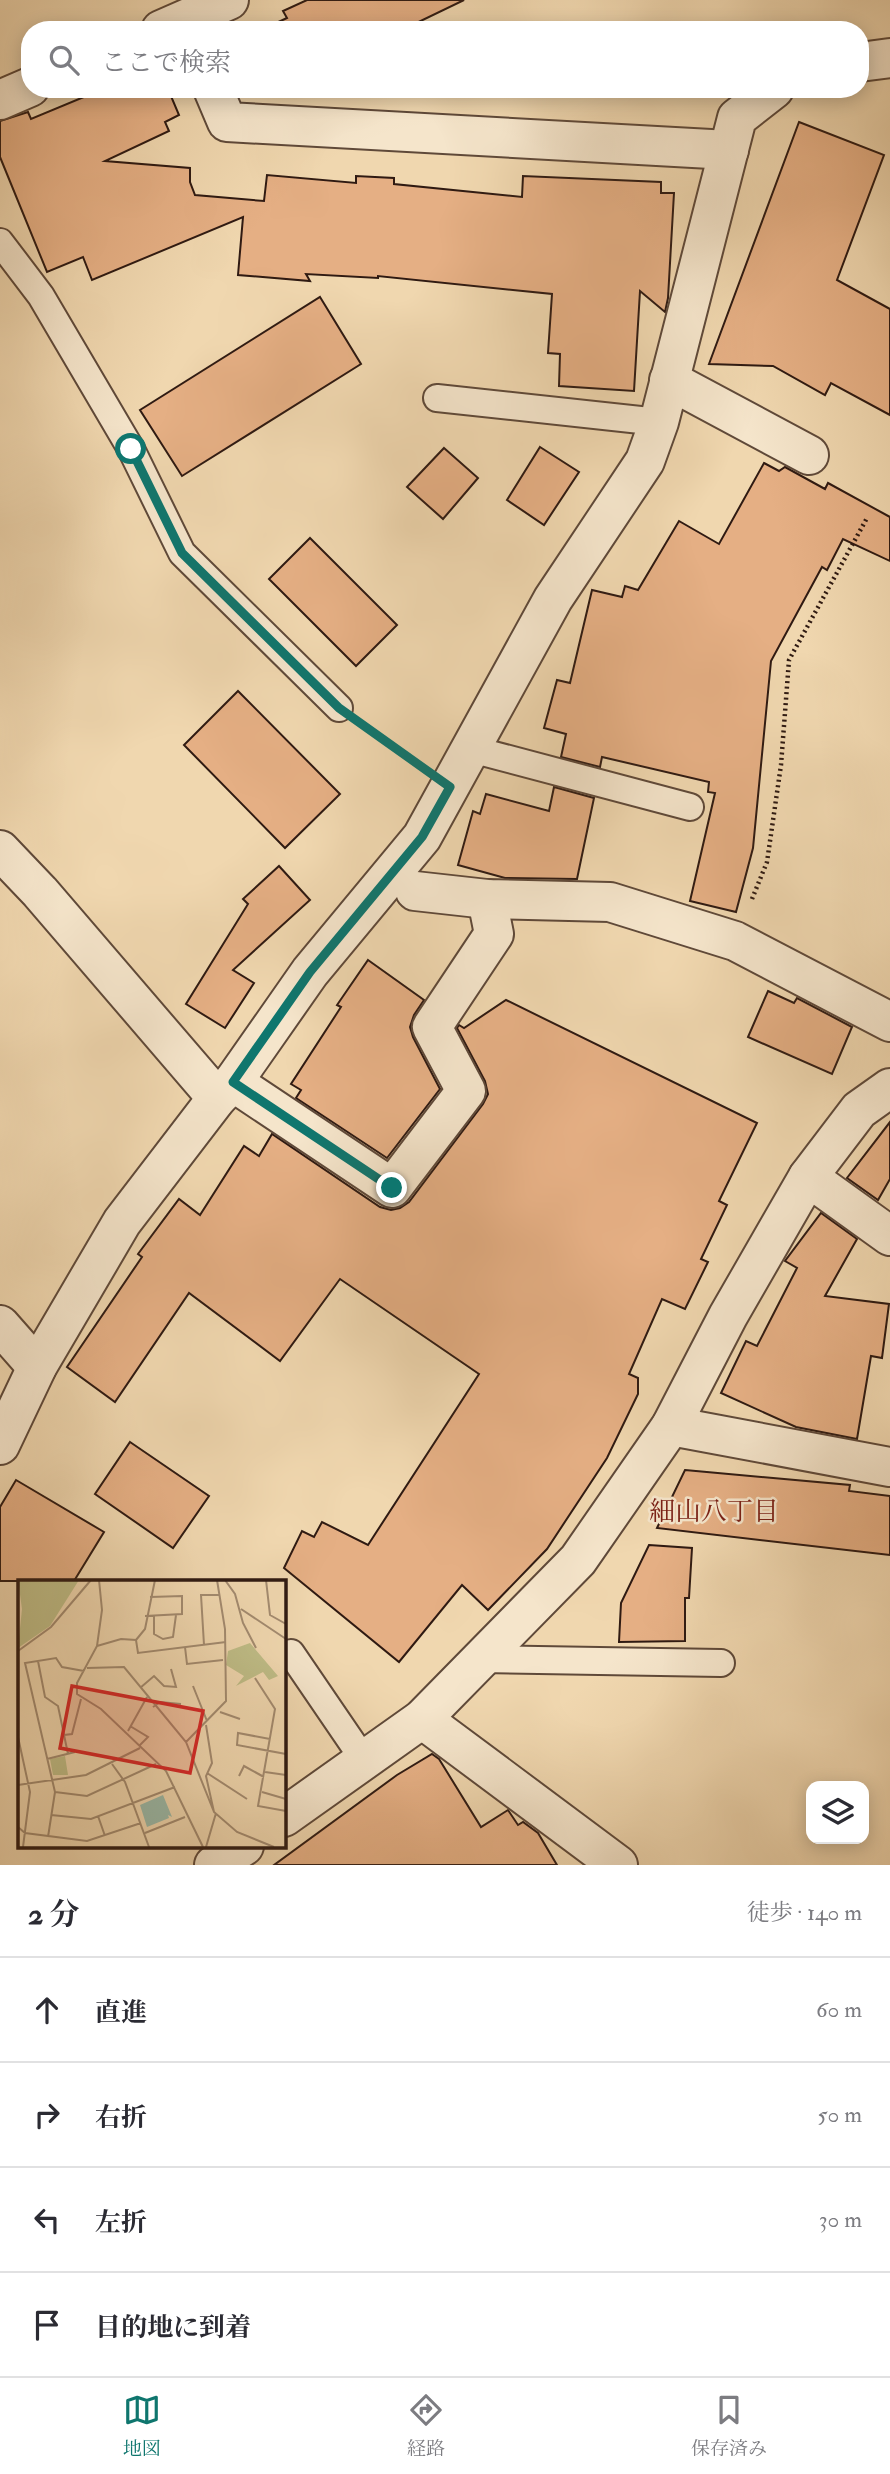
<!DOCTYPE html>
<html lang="ja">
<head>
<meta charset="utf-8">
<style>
	:root { --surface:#fff; --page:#f7f7f7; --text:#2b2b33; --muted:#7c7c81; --line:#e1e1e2; --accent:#0f766e }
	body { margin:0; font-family:"IM FELL Double Pica","Noto Serif JP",serif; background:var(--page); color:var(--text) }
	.controls { position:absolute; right:21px; bottom:21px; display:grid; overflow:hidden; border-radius:14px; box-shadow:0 4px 18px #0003 }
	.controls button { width:63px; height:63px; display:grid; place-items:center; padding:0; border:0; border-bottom:2px solid var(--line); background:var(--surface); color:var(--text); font:35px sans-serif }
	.stop { position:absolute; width:21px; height:21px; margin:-16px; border:5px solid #0f766e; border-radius:50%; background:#fff }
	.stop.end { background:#0f766e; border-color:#fff; box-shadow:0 2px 7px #0008 }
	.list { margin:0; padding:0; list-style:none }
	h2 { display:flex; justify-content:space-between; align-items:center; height:91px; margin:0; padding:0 28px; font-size:30px }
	h2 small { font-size:23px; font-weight:400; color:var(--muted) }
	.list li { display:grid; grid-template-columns:46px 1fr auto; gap:21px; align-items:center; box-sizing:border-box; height:105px; padding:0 28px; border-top:2px solid var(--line) }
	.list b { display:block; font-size:26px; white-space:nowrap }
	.list em { font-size:23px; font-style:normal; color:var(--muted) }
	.icon { flex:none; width:38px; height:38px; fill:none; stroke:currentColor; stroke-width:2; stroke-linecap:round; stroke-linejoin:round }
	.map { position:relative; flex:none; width:890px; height:1865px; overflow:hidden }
	.search { position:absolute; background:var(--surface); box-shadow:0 4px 18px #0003; left:21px; right:21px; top:21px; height:77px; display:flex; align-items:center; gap:18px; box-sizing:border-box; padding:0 24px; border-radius:28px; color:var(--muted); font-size:26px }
	.sheet { height:511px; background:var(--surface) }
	nav { display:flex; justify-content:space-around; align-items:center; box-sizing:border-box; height:98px; border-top:2px solid var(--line); background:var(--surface); font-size:19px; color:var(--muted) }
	nav a { display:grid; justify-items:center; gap:4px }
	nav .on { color:var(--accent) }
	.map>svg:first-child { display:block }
	.building { fill:#e5af84; stroke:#2f1a12; stroke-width:2 }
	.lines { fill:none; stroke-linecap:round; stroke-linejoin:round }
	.lane-casing { stroke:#5f4939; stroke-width:30 }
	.street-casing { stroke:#5f4939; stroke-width:42 }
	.path { stroke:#2f1a12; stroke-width:4.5; stroke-dasharray:2 3.5; stroke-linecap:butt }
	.lane { stroke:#f5e5cb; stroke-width:26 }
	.street { stroke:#f5e5cb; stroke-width:38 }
	.route { stroke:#0f766e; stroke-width:9 }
	.labels { text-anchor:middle; stroke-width:5; stroke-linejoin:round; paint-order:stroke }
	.neighbourhood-label { font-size:26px; fill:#7a1f14; stroke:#f5e5cb }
	.inset-road { fill:none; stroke:#a38b70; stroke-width:2 }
	.view { fill:#d62828; fill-opacity:0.15; stroke:#d62828; stroke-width:3.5 }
	.inset-edge { fill:none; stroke:#2f1a12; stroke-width:3.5 }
</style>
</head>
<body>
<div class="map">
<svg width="890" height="1865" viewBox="0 0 890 1865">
	<rect width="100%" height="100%" fill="#f0d7af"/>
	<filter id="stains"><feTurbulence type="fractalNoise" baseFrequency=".00286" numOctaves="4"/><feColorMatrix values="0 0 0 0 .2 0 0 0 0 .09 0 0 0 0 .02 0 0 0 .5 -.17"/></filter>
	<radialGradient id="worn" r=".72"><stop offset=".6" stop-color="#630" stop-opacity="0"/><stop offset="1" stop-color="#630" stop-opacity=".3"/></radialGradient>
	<g class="building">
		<polygon points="307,0 464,0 402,30 261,30 287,18 283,11"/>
		<polygon points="103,89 168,89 179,115 165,122 169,131 105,161 190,168 190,182 195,195 264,201 267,175 356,183 356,176 394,178 394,184 522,197 523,176 661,182 661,193 674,193 668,298 665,312 640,291 634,391 559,386 560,354 548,353 552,294 378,276 378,278 306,274 310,281 238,275 243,217 92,280 83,257 47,272 0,157 0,121 28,112 31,119"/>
		<polygon points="799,122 884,155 837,280 890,309 890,415 831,383 825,395 773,366 709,364"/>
		<polygon points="320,297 361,364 182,476 140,410"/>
		<polygon points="540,447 579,472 544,525 507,500"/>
		<polygon points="444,448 478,478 443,519 407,487"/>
		<polygon points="764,463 779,471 785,467 825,489 828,483 890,517 890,561 843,539 827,570 822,567 771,661 753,848 736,912 690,901 715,793 708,792 709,782 602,757 600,767 561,757 566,734 544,728 557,680 570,683 592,590 622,597 625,586 638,590 679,521 719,544"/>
		<polygon points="310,538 397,625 356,666 269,579"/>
		<polygon points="238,691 340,794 285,848 184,745"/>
		<polygon points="554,787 594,798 577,879 505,878 458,865 473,811 480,814 486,794 549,811"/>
		<polygon points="279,866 310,900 233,970 254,983 225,1028 186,1004 248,904 243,899"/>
		<polygon points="368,960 424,1000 414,1015 410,1027 413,1037 440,1089 387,1158 296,1098 301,1090 291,1084 341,1007 337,1005"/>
		<polygon points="768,991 794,1003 797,998 852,1027 832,1074 748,1037"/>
		<polygon points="506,1000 757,1123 719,1201 727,1205 701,1259 708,1262 685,1309 662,1299 629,1374 638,1378 638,1394 607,1458 547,1549 488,1610 462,1585 399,1662 284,1568 302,1531 314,1537 322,1522 368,1545 479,1374 340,1279 280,1361 189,1293 115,1402 67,1367 142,1257 138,1254 179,1199 200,1215 244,1146 259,1156 272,1134 380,1207 391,1210 400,1208 409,1202 483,1104 488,1094 485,1081 457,1028 459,1025 464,1028"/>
		<polygon points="890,1122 890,1179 878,1200 847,1178"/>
		<polygon points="821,1213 857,1239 825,1296 889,1304 882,1358 871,1356 857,1439 796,1427 721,1393 746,1341 757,1346 797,1268 785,1261"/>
		<polygon points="130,1442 209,1496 173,1548 95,1494"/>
		<polygon points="685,1470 850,1485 849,1491 890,1496 890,1555 657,1528"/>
		<polygon points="16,1480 104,1532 74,1581 0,1581 0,1507"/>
		<polygon points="649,1545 692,1548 689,1598 685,1598 685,1641 619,1642 621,1603"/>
		<polygon points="432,1754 439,1759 481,1827 508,1810 518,1825 523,1822 538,1833 557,1865 274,1865 397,1775"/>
	</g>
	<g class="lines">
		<defs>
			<g id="lane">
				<polyline points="0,242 41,296 131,449 182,553 339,708"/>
				<polyline points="437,398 659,422"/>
				<polyline points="471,749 690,807"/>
				<polyline points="291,1653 364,1760"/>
				<polyline points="481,1659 721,1663"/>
			</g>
			<g id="street">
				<polyline points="161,30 229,0"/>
				<polyline points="860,62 890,58"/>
				<polyline points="213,89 227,122 729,150"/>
				<polyline points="0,100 30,87"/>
				<polyline points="669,380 809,455"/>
				<polyline points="0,850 40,892 217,1098"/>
				<polyline points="415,891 487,899 610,902 735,941 890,1022"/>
				<polyline points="233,1082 392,1188 466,1091 432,1027 494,934 487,899"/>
				<polyline points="808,1177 890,1236"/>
				<polyline points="0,1325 37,1367"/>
				<polyline points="671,1426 890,1467"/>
				<polyline points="0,1445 37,1367 122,1222 217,1098 233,1082 310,972 422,837 553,599 645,461 659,422 737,118 774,89"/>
				<polyline points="422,1719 618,1865"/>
				<polyline points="284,1817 422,1719 578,1560 671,1426 728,1316 808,1177 859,1110 890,1088"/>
				<polyline points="214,1865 244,1846"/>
			</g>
		</defs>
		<use href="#lane" class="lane-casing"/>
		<use href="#street" class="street-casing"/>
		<g class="path">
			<polyline points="370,731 412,760"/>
			<polyline points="752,899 767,862 781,765 789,660 867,518"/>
		</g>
		<use href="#lane" class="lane"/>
		<use href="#street" class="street"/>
	</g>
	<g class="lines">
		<polyline class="route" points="131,449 182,553 339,708 450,787 422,837 310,972 233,1082 392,1188"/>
	</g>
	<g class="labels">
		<g class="neighbourhood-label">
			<text x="714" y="1520">細山八丁目</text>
		</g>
	</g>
	<g transform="translate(18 1580)">
		<rect width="268" height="268" fill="#f0d7af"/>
		<path d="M0,0H61L32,46L0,68L4,29ZM232,63L260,96L251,100L245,92L218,106L226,96L208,85L210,71ZM47,176L50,195H35L32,179Z" fill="#bfbd87"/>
		<path d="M145,215L154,237L150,235L151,238L129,247L122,225Z" fill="#9abaaa"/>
		<path class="inset-road" d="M81,0L84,30L79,66L59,103V114L83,129L148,191L185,267M207,0L217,14L225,43L238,68M248,0L252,35L268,44M223,29L268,59M127,36L164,34V16L132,17M136,36V54L145,59L155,57L158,35M118,60L127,49L137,0M186,65L183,15H201M79,66L103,59L118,60L120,73L208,62M167,67L169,84L205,80M0,71L33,47L73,0M20,81L27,117L40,126L50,174M69,88L106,87L168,162L196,232M237,98L257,129L240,226L268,231M175,106L189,141M122,108L136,96L146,106L158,107L153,89M135,127L142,122L163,124M202,132L222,139M188,145L194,183L188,196L196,232L219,252L256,267M112,146L130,157L121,166M110,151L129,117M46,155L54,154L63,119M0,157L12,212L5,267M252,159L220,153L219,165L268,174M168,162L208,121L207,49L199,0M29,179L57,172M94,184L107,202L131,267M247,192L268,195M189,193L229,219M221,196L226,186L246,197M0,205L68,195L122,168M37,212L69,216L138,184M244,212L268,219M33,235L73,239L157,207M80,236L87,256M0,247L7,253L69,261L123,243M127,253L167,237M30,257L37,212L7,83L38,78L44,87L66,91M188,267L198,233"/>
		<path class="view" d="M54,106L185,131L172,193L42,168Z"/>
		<rect width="268" height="268" class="inset-edge"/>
	</g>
	<rect width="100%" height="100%" filter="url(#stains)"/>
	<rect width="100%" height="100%" fill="url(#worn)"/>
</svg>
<div class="controls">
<button><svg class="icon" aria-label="layers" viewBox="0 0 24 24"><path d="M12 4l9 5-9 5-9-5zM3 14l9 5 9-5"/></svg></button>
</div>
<div class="stop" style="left:131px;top:449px"></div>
<div class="stop end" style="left:392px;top:1188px"></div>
<div class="search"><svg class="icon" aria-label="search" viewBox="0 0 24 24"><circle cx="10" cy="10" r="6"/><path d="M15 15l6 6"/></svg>ここで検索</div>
</div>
<section class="sheet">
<h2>2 分<small>徒歩 · 140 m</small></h2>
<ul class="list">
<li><svg class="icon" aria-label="ahead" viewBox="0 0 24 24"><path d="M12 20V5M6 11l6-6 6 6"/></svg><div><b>直進</b></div><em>60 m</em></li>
<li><svg class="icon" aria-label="right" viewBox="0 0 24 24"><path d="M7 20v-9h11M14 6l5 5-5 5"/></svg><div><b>右折</b></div><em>50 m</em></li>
<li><svg class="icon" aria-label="left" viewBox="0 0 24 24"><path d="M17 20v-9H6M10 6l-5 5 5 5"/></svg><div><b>左折</b></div><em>30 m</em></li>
<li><svg class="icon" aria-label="arrive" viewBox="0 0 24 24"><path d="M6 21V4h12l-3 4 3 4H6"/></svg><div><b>目的地に到着</b></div></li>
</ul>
</section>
<nav>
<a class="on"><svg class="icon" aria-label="map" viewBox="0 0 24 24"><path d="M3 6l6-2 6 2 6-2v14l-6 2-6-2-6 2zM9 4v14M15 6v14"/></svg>地図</a>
<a><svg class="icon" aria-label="directions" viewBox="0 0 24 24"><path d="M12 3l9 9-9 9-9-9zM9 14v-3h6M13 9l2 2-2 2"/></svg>経路</a>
<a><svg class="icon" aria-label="saved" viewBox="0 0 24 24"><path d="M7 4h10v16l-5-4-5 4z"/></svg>保存済み</a>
</nav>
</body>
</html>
